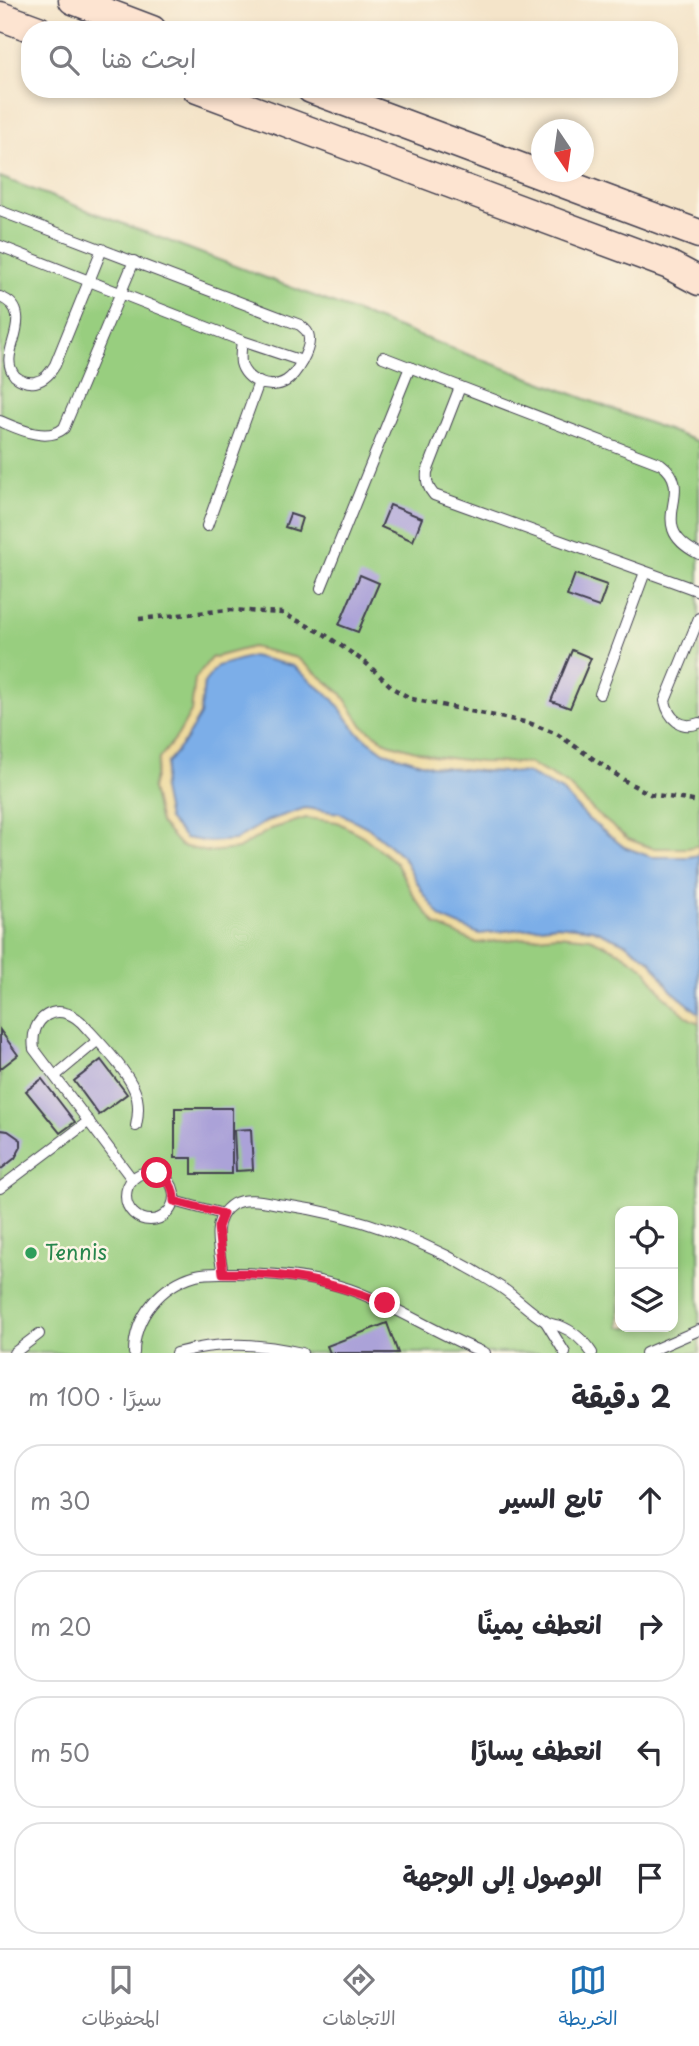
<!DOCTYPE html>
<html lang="ar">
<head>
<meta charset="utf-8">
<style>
	:root { --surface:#fff; --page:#f2f2f3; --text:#2b2b33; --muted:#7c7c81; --line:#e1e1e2; --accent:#1f6fb2 }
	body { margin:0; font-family:"Playpen Sans","Playpen Sans Arabic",sans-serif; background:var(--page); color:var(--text); direction:rtl }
	.controls { position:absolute; right:21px; bottom:21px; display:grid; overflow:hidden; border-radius:14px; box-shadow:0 4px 10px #0003 }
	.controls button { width:63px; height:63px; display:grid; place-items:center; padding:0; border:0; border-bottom:2px solid var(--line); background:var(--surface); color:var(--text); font:35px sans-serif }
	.compass { position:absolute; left:531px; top:119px; width:63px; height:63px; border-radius:50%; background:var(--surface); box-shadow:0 4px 10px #0003; rotate:167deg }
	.stop { position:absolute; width:21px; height:21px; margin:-16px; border:5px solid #e11d48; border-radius:50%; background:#fff }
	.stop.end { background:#e11d48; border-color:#fff; box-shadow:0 2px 7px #0008 }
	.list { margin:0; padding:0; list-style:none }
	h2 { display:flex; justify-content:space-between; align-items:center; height:91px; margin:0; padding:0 28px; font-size:30px }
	h2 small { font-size:23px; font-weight:400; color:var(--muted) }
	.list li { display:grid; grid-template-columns:46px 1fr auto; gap:21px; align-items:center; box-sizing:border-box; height:112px; margin:0 14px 14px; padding:0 14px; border:2px solid var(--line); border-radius:28px }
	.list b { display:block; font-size:26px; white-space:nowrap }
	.list em { font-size:23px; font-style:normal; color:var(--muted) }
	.icon { flex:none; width:38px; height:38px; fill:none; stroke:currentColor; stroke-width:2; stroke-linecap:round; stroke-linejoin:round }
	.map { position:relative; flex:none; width:699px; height:1353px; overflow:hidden; direction:ltr }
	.search { position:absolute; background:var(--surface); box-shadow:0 4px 10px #0003; left:21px; right:21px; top:21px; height:77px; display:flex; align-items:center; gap:18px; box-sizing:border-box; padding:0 24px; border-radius:28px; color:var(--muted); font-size:26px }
	.sheet { height:595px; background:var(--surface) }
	nav { display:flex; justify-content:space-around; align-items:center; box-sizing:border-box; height:98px; border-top:2px solid var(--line); background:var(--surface); font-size:19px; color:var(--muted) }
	nav a { display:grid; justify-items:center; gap:4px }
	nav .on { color:var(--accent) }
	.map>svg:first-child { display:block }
	.green { fill:#98ce7f; stroke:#5d785d; stroke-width:2; fill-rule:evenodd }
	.sand { fill:#eeda9e; stroke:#887e6c; stroke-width:2 }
	.water { fill:#7caee8; stroke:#4f6892; stroke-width:2 }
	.building { fill:#aba2d8 }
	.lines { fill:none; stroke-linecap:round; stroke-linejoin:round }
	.lane-casing { stroke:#423f50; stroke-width:12 }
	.secondary-casing { stroke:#423f50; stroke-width:31 }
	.path { stroke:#423f50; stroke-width:4.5; stroke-dasharray:5 5; stroke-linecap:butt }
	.lane { stroke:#fff; stroke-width:10 }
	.secondary { stroke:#fde4d1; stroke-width:28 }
	.route { stroke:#e11d48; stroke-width:9 }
	.leisure-dot { fill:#2e9e5b; stroke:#fcf5e5; stroke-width:2.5 }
	.labels { text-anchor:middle; stroke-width:5; stroke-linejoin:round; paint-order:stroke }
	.leisure-label { font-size:21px; fill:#27864d; stroke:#fcf5e5; text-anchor:start }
</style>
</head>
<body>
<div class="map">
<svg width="699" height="1353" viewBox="0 0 699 1353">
	<rect width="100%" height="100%" fill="#fcf5e5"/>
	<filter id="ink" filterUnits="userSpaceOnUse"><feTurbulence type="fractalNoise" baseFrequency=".0143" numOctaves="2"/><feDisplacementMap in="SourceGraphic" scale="14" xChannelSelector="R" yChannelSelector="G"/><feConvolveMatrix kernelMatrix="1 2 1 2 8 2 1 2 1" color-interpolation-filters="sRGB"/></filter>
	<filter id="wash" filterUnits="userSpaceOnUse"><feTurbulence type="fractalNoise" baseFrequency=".00686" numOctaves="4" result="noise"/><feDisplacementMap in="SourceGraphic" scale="28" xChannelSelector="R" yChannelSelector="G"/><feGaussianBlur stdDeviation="1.57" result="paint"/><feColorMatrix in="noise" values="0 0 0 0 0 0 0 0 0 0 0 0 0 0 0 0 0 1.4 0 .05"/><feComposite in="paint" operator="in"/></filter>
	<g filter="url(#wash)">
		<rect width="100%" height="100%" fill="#f4e4c9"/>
		<path class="green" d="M0,177L699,442V1353H0ZM620,1211H673V1327H620Z"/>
		<polygon class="sand" points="252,647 297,658 341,693 363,726 388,743 433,756 480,762 529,763 567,784 595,812 628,839 652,848 688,848 699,845 699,855 690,857 651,857 624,847 588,819 562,791 527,773 479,771 431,766 384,752 357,732 334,700 204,683 200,715 185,741 167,763 235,840 267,821 305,808 340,813 369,828 403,857 423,893 479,934 557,925 593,929 625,943 651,961 671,990 699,1013 699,1023 690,1019 664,996 644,968 620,952 590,938 557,935 477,943 436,925 415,898 396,863 363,836 337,822 306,818 271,829 238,849 208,852 181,846 160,823 152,789 159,759 178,735 191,712 195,679 211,658"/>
		<polygon class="water" points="252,656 293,666 334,700 357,732 384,752 431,766 479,771 527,773 562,791 588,819 624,847 651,857 689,857 699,855 699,1013 671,990 651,961 625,943 593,929 557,925 479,934 442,918 423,893 403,857 369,828 340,813 305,808 267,821 235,840 209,842 185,838 168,819 162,789 167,763 185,741 200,715 204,683 217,666"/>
		<g id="blocks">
			<g class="building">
				<polygon points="390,505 422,518 413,541 381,527"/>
				<polygon points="290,514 302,518 298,531 285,527"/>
				<polygon points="575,574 607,585 599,607 567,596"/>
				<polygon points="360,575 379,583 358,632 339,625"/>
				<polygon points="572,650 591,658 570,708 551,701"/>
				<polygon points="0,1030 18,1055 0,1069"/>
				<polygon points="101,1060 127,1094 99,1115 74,1081"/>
				<polygon points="42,1079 75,1122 60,1133 26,1091"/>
				<polygon points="175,1108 232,1108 232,1174 192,1174 192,1158 175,1158"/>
				<polygon points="251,1129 253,1170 236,1171 234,1130"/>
				<polygon points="0,1130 8,1131 21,1140 21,1147 15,1158 0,1170"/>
				<polygon points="387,1323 398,1353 330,1353 327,1346"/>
			</g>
		</g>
	</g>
	<g filter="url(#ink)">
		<use href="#blocks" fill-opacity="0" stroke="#423f50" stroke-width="2"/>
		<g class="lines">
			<defs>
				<g id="lane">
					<path d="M0,211L300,325C305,329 309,332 309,339C310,350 296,375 286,381C270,391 245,381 241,363C240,356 241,348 242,341"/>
					<polyline points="0,246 242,341 302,361"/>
					<path d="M0,297C8,300 16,306 17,316C20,337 0,358 15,376C21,381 28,383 35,382C45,380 50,373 55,365L102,249"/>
					<path d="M383,357L661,464C699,492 641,525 699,554"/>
					<path d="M460,387L427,472C426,482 428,488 434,495L699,591"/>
					<path d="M0,421C19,429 47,443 64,428L134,261"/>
					<polyline points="207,526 259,382"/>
					<polyline points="321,588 410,367"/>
					<path d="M699,618L665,701C669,719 681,730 699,723"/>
					<polyline points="600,694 645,572"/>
					<polyline points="55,1076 97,1041"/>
					<circle cx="150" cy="1196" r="24"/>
					<path d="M132,1179L34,1049C29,1017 57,1000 81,1022C98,1041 132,1074 137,1098C139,1108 138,1117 136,1126"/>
					<polyline points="0,1188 89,1121"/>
					<polyline points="174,1201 223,1214"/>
					<path d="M223,1273C219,1251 209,1219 233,1204C248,1196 269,1203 285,1205C363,1216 437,1245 502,1288C517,1298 530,1312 545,1321C549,1324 555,1325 560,1326C573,1331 584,1341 592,1353"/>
					<polyline points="546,1322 565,1353"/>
					<polyline points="14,1353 39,1334"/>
					<path d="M134,1353C134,1316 161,1285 196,1275C207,1272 221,1273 233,1273C272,1273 312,1276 349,1289C397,1306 438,1335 485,1353"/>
					<path d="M176,1353C221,1341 257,1343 302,1353"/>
					<polyline points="646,1353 699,1330"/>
				</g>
				<g id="secondary">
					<polyline points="73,0 152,30"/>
					<polyline points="0,16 38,30"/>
					<polyline points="197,89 669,265 699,281"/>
					<polyline points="311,89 699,234"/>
				</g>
			</defs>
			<use href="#lane" class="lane-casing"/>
			<use href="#secondary" class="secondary-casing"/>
			<polyline class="path" points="139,619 229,610 282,613 324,634 366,663 394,689 412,699 529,723 557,734 627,782 650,794 699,802"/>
			<use href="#lane" class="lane"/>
			<use href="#secondary" class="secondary"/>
		</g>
	</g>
	<g class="lines" filter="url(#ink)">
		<path class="route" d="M157,1173C169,1180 174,1187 174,1201L223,1214L218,1227L223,1273C286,1273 326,1280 385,1303"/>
	</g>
	<circle class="leisure-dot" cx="31" cy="1253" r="7"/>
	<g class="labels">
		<g class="leisure-label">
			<text x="45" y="1260">Tennis</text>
		</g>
	</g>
</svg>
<div class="controls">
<button><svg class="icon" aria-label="locate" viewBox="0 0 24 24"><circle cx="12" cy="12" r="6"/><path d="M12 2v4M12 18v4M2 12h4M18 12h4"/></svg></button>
<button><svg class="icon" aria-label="layers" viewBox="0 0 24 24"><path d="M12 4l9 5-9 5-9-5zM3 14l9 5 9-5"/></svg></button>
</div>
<svg class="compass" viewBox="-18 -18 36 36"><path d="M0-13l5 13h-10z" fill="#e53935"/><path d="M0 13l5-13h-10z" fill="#7c7c81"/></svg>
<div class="stop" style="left:157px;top:1173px"></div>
<div class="stop end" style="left:385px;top:1303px"></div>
<div class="search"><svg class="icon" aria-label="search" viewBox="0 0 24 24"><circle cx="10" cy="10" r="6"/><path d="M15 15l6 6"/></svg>ابحث هنا</div>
</div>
<section class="sheet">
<h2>2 دقيقة<small>سيرًا · 100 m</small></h2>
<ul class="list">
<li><svg class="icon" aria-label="ahead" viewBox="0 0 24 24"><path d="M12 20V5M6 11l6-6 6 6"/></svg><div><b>تابع السير</b></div><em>30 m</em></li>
<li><svg class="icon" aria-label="right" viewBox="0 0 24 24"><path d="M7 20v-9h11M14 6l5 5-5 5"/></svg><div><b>انعطف يمينًا</b></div><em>20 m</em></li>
<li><svg class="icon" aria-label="left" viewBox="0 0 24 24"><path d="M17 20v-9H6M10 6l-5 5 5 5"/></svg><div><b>انعطف يسارًا</b></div><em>50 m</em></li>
<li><svg class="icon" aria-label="arrive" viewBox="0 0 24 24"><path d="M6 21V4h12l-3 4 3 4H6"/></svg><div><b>الوصول إلى الوجهة</b></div></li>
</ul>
</section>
<nav>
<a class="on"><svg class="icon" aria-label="map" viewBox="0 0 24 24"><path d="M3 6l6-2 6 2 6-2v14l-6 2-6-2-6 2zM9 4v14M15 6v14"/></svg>الخريطة</a>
<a><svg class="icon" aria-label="directions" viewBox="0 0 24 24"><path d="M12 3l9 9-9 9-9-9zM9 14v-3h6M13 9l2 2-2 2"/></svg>الاتجاهات</a>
<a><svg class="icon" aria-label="saved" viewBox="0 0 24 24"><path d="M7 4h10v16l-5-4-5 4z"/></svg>المحفوظات</a>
</nav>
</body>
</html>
